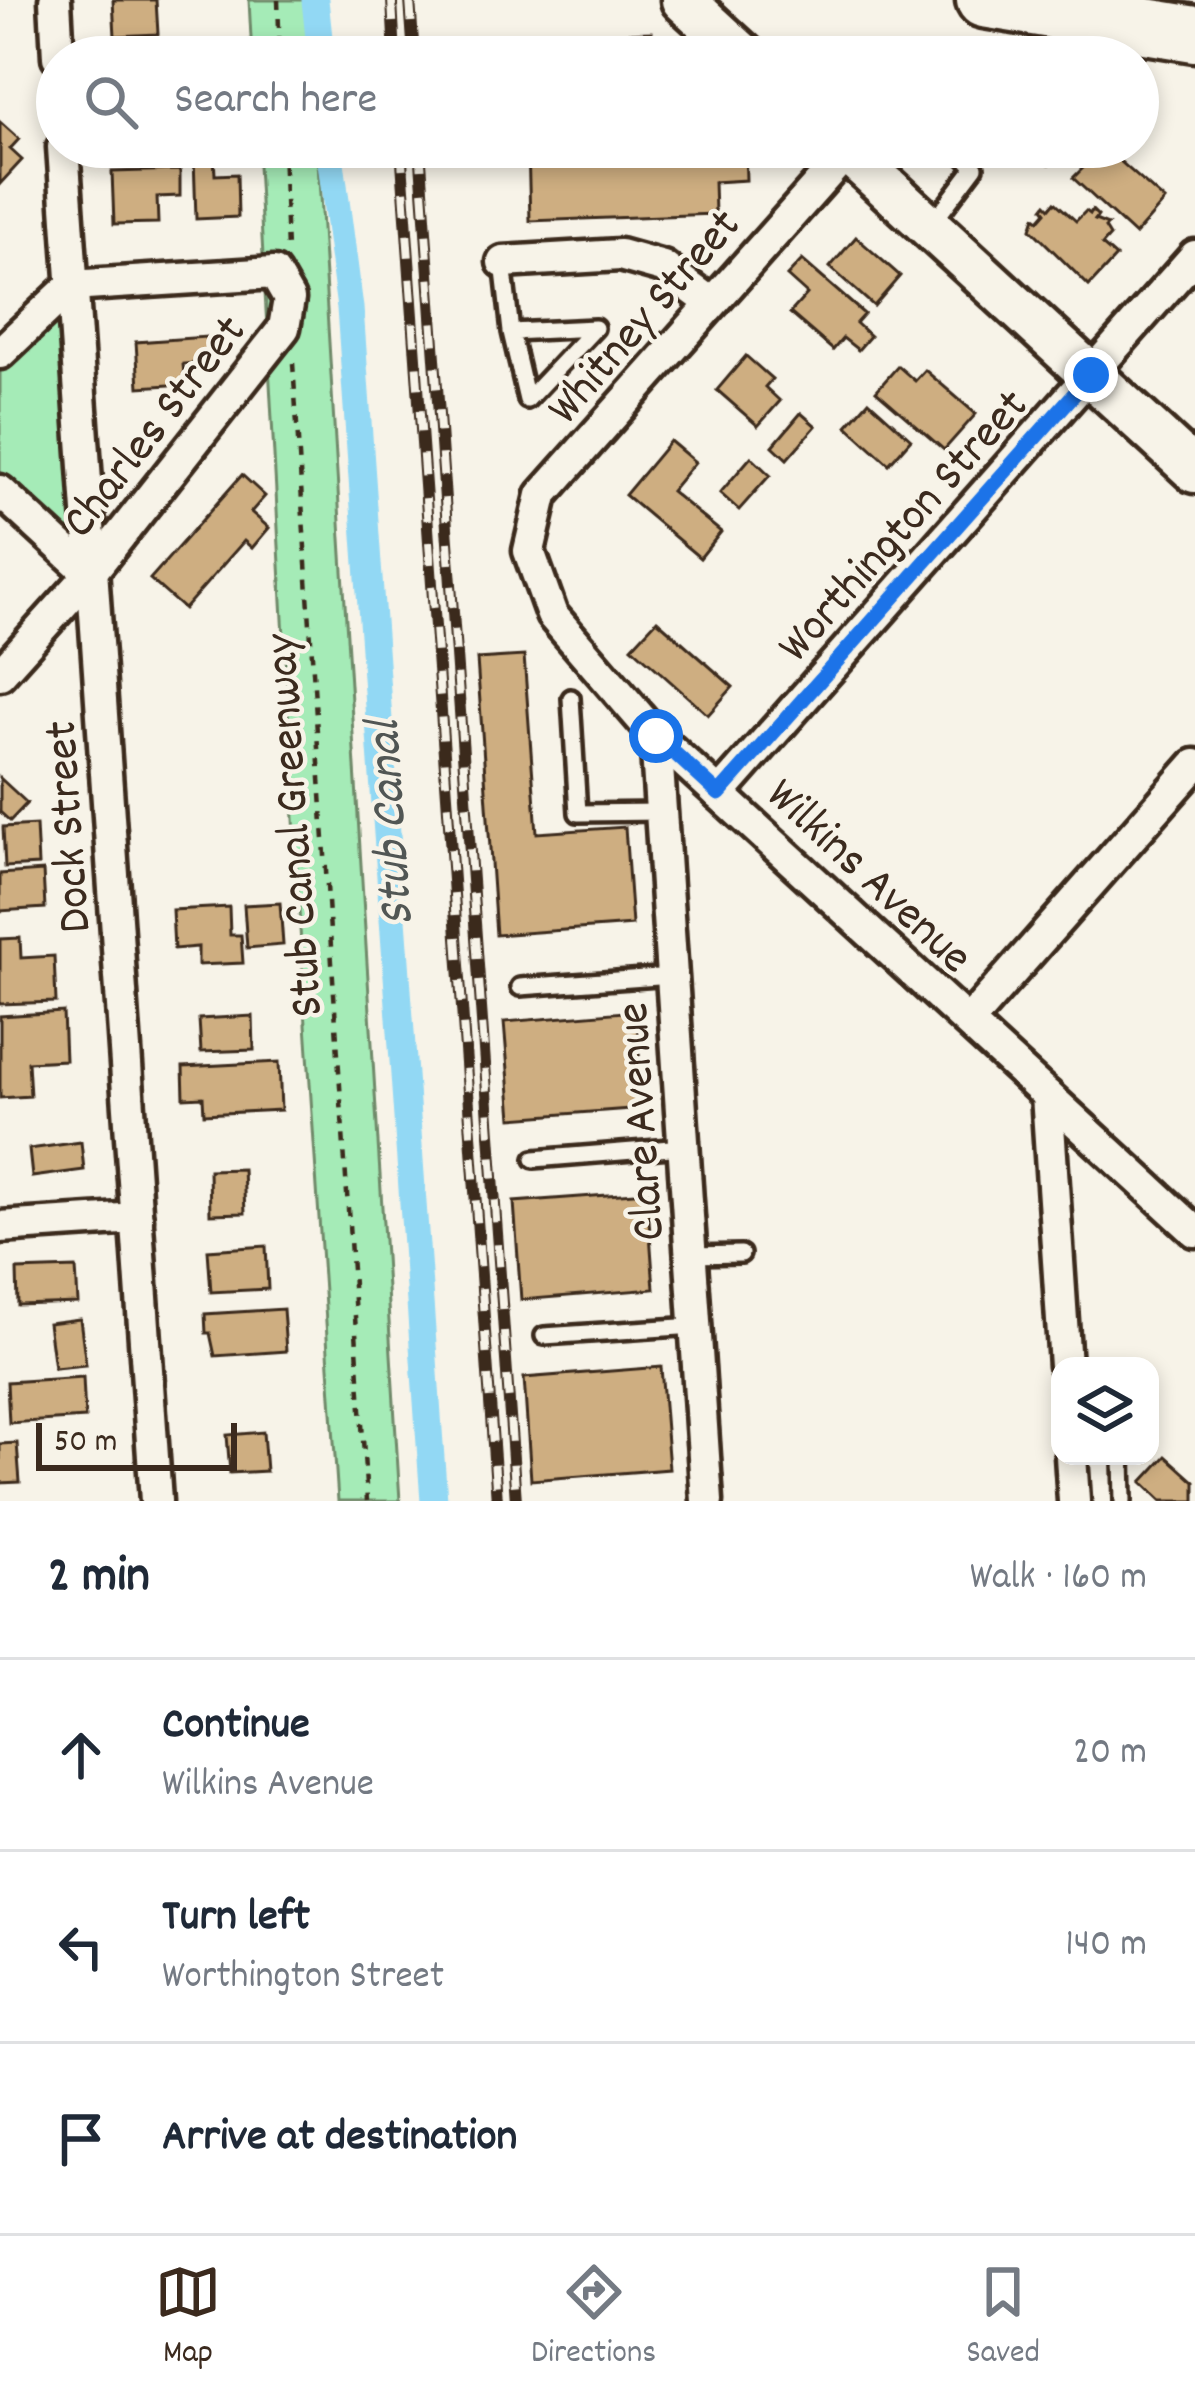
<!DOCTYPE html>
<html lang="en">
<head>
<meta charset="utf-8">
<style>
	:root { --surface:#fff; --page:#f2f2f3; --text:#1f2937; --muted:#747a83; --line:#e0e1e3; --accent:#3b2a1e }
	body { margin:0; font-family:Dekko,sans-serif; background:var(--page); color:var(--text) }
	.controls { position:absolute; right:36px; bottom:36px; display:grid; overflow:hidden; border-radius:24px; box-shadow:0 6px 18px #0003 }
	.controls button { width:108px; height:108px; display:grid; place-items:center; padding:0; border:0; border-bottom:3px solid var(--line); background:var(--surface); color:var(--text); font:60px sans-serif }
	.scale { position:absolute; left:36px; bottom:30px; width:201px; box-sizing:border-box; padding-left:12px; border:6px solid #3b2a1e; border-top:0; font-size:33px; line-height:42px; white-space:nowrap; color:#3b2a1e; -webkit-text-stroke:9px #f7f3e8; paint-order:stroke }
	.stop { position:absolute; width:36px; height:36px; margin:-27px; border:9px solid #1a73e8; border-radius:50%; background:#fff }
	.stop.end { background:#1a73e8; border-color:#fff; box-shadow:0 3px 12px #0008 }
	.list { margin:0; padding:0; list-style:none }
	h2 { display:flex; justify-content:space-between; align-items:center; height:156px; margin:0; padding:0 48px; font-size:51px }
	h2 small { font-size:39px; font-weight:400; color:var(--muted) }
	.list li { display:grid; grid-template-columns:78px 1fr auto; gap:36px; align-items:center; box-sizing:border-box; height:192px; padding:0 48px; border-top:3px solid var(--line) }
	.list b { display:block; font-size:45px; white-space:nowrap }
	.list p { margin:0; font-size:39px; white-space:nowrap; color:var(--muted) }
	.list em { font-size:39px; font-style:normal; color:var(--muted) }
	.icon { flex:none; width:66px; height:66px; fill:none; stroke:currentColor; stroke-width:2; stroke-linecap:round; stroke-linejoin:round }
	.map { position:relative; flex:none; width:1195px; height:1501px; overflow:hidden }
	.search { position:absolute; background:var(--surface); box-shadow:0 6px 18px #0003; left:36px; right:36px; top:36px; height:132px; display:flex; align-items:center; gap:30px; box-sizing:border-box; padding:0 42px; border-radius:66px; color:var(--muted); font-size:45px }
	.sheet { height:732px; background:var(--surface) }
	nav { display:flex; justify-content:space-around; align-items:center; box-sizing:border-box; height:168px; border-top:3px solid var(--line); background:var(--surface); font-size:33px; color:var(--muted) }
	nav a { display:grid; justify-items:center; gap:6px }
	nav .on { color:var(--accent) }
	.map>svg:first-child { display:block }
	.green { fill:#a5ebb7; stroke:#708a6a; stroke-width:3 }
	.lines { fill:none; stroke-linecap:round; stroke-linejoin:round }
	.canal { stroke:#92d8f4; stroke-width:27 }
	.building { fill:#ceae81; stroke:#3b2a1e; stroke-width:3 }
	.lane-casing { stroke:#3b2a1e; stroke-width:24 }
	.street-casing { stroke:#3b2a1e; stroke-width:39 }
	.secondary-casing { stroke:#3b2a1e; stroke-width:51 }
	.highway-casing { stroke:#3b2a1e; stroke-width:63 }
	.path { stroke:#3b2a1e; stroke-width:4.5; stroke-dasharray:9 9; stroke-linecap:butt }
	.lane { stroke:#f7f3e8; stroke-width:15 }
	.street { stroke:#f7f3e8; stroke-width:30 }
	.secondary { stroke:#f7f3e8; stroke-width:42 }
	.highway { stroke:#f7f3e8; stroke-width:54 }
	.rail-casing { stroke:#3b2a1e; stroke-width:12 }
	.rail { stroke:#f7f3e8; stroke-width:8; stroke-dasharray:22; stroke-linecap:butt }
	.route { stroke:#1a73e8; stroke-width:15 }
	.labels { text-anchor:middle; stroke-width:9; stroke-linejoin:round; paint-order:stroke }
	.street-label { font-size:48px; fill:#3b2a1e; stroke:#f7f3e8 }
	.water-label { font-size:51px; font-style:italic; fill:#515654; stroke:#f7f3e8 }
</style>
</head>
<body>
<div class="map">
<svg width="1195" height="1501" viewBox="0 0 1195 1501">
	<rect width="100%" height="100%" fill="#f7f3e8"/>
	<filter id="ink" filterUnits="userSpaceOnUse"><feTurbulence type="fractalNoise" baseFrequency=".00833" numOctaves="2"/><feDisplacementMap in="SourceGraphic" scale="24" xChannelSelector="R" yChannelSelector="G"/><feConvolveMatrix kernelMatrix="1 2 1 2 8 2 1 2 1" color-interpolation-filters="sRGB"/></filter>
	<g filter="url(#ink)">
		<g class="green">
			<polygon points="249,0 307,0 311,57 252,57"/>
			<polygon points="257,147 317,147 400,1501 338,1501 302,964"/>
			<polygon points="71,286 90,574 0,491 0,353"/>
		</g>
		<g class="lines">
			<g class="canal">
				<polyline points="315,0 321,57"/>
				<polyline points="329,147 350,308 434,1501"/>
			</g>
		</g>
		<g class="building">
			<polygon points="113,0 156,0 158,34 115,36"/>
			<polygon points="652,32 653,57 584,57 583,34"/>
			<polygon points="0,122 19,139 10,149 22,160 0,184"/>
			<polygon points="528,147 745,147 746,180 714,182 715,214 530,221"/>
			<polygon points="1035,147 1063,147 1049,164 1031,150"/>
			<polygon points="1104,147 1165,201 1135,235 1073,178"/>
			<polygon points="214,156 215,175 237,174 238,217 196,219 194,157"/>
			<polygon points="180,170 180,196 157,197 158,223 114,224 112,172"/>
			<polygon points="1055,202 1076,221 1086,211 1090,214 1092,210 1098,216 1095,220 1108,225 1105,228 1110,236 1102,245 1116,257 1089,286 1031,229 1035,217 1039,220 1046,212 1043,208 1046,204 1050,208"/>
			<polygon points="856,237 900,276 874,306 830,267"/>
			<polygon points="802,260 864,314 856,323 870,336 858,350 843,338 833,350 790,313 807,294 787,276"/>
			<polygon points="206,337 208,362 183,364 185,384 139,387 136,342"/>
			<polygon points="746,356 772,379 765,387 780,401 758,426 717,390"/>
			<polygon points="898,366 915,381 925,370 976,414 944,450 876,391"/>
			<polygon points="869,401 911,439 889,464 847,426"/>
			<polygon points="801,413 816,426 787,459 773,446"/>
			<polygon points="670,441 695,462 671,491 721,532 700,558 625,495"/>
			<polygon points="751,457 770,475 739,510 720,493"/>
			<polygon points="242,475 265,496 251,512 269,528 252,548 244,541 184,609 150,579"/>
			<polygon points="657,620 733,687 708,715 632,647"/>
			<polygon points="524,656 537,833 625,827 632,925 496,935 477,659"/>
			<polygon points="0,778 27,803 10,821 0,812"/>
			<polygon points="36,825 38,865 5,867 3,827"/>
			<polygon points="43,871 45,908 0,911 0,874"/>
			<polygon points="280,903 283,945 247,948 244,905"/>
			<polygon points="229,907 230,935 241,935 243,963 198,965 198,947 174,949 172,910"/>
			<polygon points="20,938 21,958 54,956 56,1002 0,1004 0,939"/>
			<polygon points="636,1011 643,1108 512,1118 504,1022"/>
			<polygon points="63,1012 65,1060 28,1062 30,1096 0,1098 0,1016"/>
			<polygon points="253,1016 254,1050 201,1052 199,1019"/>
			<polygon points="279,1062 281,1110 204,1114 203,1097 184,1098 183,1067"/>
			<polygon points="81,1142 84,1170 32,1177 29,1149"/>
			<polygon points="243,1169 245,1213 210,1214 209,1170"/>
			<polygon points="647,1192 654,1289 521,1300 514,1202"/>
			<polygon points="266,1246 268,1289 211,1292 208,1250"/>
			<polygon points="76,1268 78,1303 18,1305 17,1270"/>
			<polygon points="283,1309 286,1351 215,1356 210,1333 206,1333 205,1314"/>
			<polygon points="80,1319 86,1365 54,1368 48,1323"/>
			<polygon points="661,1367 669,1469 531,1480 524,1378"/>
			<polygon points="83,1377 85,1418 9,1423 7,1382"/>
			<polygon points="263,1432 266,1471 230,1473 227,1435"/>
			<polygon points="17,1443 20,1482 0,1483 0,1444"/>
			<polygon points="1166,1456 1195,1482 1195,1501 1162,1501 1142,1482"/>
		</g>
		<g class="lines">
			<defs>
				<g id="lane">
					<polyline points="932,224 975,167 955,147"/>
					<polyline points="503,262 511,332 527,400 595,328 511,332"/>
					<polyline points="571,698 578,813 661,812"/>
					<polyline points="520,987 672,976"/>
					<polyline points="534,1159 683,1147"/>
					<polyline points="691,1255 741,1254"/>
					<polyline points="544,1336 695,1326"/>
					<polyline points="1122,1456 1123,1501"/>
				</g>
				<g id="street">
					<polyline points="55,0 58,57"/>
					<polyline points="63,147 156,1501"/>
					<polyline points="848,151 542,495 529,551 552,615 656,736 1195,1231"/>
					<polyline points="503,262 620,255 663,267 710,302"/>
					<polyline points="0,353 71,286 274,273 289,299 284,328 90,574 0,674"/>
					<polyline points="0,491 90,574"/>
					<polyline points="656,736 707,1501"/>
					<polyline points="719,794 1195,256"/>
					<polyline points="968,1022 1195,765"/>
					<polyline points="1047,1095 1065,1366"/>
					<polyline points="0,1227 137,1218"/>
					<polyline points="1071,1456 1074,1501"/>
				</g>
				<g id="secondary">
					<polyline points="683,0 745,57"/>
					<polyline points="843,147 1195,471"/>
				</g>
				<polyline id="highway" points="984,0 1195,34"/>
			</defs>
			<use href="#lane" class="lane-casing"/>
			<use href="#street" class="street-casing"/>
			<use href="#secondary" class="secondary-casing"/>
			<use href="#highway" class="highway-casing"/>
			<g class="path">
				<polyline points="278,0 280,57"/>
				<polyline points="283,147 287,250"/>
				<polyline points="293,363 367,1501"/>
			</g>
			<use href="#lane" class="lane"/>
			<use href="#street" class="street"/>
			<use href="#secondary" class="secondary"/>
			<use href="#highway" class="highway"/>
			<defs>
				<g id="rail">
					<polyline points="392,0 395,57"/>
					<polyline points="410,0 414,57"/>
					<polyline points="401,147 497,1501"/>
					<polyline points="420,147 516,1501"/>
				</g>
			</defs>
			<use href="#rail" class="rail-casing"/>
			<use href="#rail" class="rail"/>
		</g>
	</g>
	<g class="lines" filter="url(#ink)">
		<polyline class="route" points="656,736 719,794 1091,375"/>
	</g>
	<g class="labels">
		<g class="street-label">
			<text transform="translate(641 314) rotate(-49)" y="17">Whitney Street</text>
			<text transform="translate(151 424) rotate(-52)" y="17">Charles Street</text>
			<text transform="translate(900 523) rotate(-48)" y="17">Worthington Street</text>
			<text transform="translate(290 826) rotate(-94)" y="17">Stub Canal Greenway</text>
			<text transform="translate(64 827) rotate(-94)" y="17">Dock Street</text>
			<text transform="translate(872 873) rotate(43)" y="17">Wilkins Avenue</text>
			<text transform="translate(637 1122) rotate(-94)" y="17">Clare Avenue</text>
		</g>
		<g class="water-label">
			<text transform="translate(386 824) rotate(-94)" y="18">Stub Canal</text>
		</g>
	</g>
</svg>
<div class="controls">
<button><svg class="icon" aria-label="layers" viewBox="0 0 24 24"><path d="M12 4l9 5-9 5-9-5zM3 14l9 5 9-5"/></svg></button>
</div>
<div class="scale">50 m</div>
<div class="stop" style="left:656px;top:736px"></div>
<div class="stop end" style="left:1091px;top:375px"></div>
<div class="search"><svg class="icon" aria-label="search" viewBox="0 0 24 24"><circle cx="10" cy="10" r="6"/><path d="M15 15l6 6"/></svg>Search here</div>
</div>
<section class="sheet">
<h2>2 min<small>Walk · 160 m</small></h2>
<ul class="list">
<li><svg class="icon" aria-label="ahead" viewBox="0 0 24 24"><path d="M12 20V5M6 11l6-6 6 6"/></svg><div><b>Continue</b><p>Wilkins Avenue</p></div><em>20 m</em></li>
<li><svg class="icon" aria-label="left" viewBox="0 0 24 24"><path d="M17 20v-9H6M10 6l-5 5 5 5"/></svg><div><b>Turn left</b><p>Worthington Street</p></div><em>140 m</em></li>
<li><svg class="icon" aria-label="arrive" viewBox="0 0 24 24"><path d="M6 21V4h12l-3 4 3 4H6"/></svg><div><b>Arrive at destination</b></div></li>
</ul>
</section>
<nav>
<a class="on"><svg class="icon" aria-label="map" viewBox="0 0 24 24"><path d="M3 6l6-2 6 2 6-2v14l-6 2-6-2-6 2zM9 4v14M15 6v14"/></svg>Map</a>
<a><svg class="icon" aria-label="directions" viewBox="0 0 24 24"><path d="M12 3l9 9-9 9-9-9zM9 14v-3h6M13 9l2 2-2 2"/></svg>Directions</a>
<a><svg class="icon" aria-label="saved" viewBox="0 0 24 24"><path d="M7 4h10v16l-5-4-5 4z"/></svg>Saved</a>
</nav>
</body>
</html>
